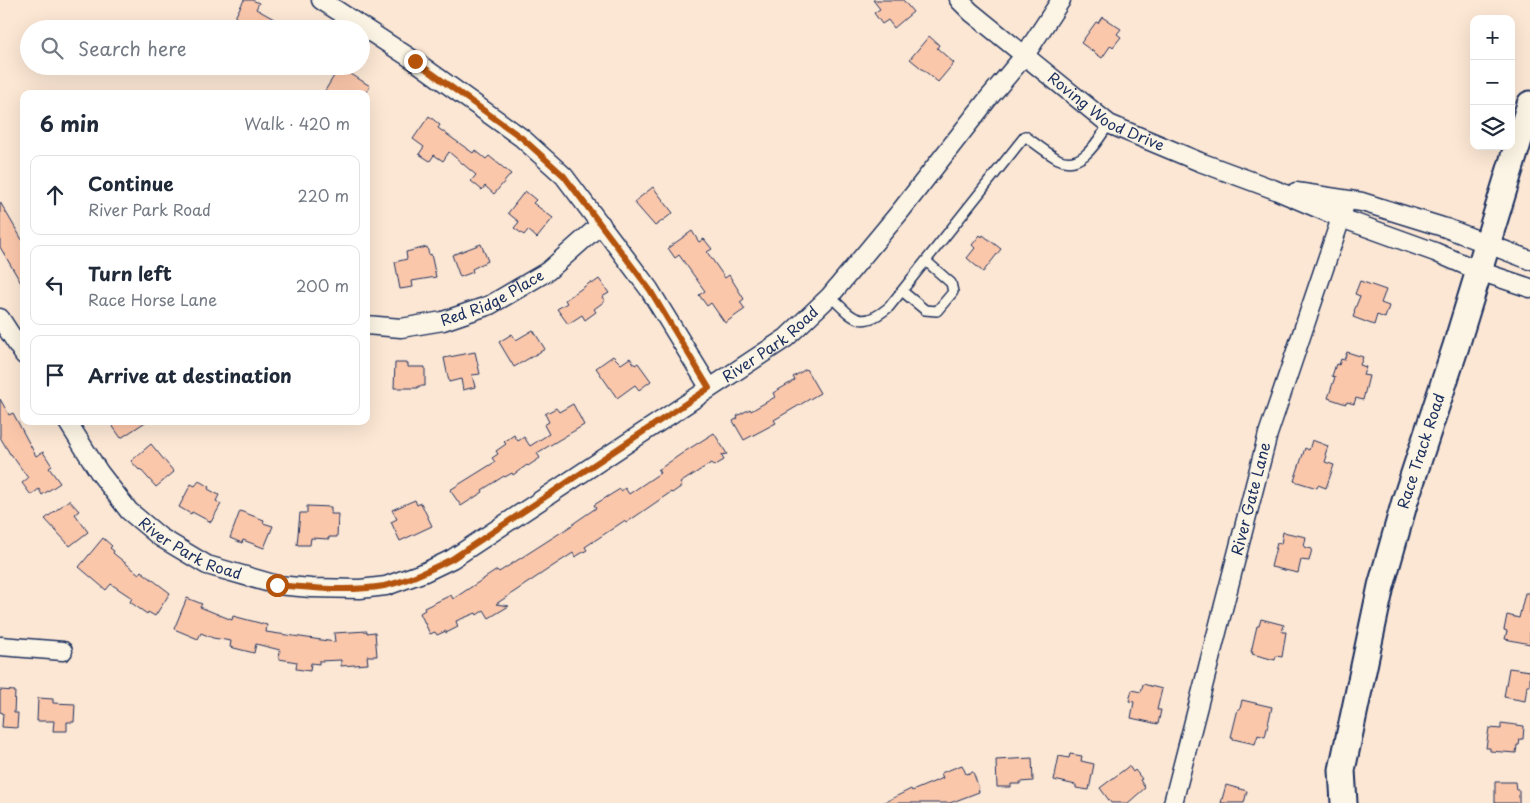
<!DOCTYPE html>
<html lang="en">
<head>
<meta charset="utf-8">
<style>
	:root { --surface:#fff; --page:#f2f2f3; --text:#1f2937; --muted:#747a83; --line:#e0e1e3 }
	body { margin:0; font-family:"Playpen Sans",sans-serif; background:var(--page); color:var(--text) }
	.controls { position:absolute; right:15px; top:15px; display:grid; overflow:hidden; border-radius:10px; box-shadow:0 5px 20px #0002 }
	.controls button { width:45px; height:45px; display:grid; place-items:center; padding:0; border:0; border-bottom:1px solid var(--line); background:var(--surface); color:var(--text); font:25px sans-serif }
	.stop { position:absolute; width:15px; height:15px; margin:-11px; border:4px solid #b45309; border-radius:50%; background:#fff }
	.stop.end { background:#b45309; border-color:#fff; box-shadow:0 1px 5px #0008 }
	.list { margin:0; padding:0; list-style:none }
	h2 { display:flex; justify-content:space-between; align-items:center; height:65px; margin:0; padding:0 20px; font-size:21px }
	h2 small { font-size:16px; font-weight:400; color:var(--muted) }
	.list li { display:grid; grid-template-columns:32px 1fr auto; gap:15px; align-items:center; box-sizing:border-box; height:80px; margin:0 10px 10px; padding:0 10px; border:1px solid var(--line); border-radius:10px }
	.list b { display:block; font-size:19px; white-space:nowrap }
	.list p { margin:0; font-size:16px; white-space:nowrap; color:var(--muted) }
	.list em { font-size:16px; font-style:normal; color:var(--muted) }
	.icon { flex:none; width:28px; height:28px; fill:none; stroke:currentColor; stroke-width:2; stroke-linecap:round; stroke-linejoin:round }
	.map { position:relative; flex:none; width:1530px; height:803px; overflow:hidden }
	.search { position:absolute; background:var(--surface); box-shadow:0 5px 20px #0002; left:20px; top:20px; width:350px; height:55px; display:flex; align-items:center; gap:12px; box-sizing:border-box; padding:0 18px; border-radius:28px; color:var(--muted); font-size:19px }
	.panel { position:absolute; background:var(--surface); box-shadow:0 5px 20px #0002; left:20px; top:90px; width:350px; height:335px; border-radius:10px }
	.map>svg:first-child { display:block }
	.building { fill:#fbc7ab; stroke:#1b2f5e }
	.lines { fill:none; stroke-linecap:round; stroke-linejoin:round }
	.lane-casing { stroke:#1b2f5e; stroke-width:12 }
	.street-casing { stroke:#1b2f5e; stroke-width:21 }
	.secondary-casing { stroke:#1b2f5e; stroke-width:29 }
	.lane { stroke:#fcf5e5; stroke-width:9 }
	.street { stroke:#fcf5e5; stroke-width:18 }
	.secondary { stroke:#fcf5e5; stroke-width:25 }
	.route { stroke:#b45309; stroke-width:6 }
	.labels { text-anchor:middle; stroke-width:5; stroke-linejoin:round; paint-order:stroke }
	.street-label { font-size:15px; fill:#1b2f5e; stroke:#fcf5e5 }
</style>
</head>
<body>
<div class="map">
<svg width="1530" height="803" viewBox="0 0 1530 803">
	<rect width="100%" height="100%" fill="#fce7d4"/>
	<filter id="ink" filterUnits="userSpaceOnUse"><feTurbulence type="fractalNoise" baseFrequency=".02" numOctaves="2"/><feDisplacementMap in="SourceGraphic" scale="10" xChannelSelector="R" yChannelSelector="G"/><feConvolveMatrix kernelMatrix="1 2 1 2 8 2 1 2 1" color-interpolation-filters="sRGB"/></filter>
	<g filter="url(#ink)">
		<g class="building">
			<polygon points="244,0 252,0 259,3 256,9 292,29 247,29 233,21"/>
			<polygon points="873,0 903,0 913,12 894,28 888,20 882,24 874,13 880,9"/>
			<polygon points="1102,17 1121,29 1117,34 1121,37 1113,47 1111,45 1102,58 1081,43 1096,22 1098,23"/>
			<polygon points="929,36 939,45 937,48 954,63 938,82 910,59"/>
			<polygon points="340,66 356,66 351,74 370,86 365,94 323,94"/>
			<polygon points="429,116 440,125 438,128 473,153 475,150 486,159 489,156 511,174 494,194 485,186 482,190 471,181 476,175 449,152 443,161 434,155 430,161 419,154 424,147 413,139"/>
			<polygon points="653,187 673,213 655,226 634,202"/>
			<polygon points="525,191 536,200 533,203 553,218 537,238 528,230 524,235 514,228 519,222 508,213"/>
			<polygon points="0,202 24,243 24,288 0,247"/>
			<polygon points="692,231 699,242 704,239 712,249 707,252 725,278 729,275 744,299 740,302 745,309 725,323 711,303 707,306 699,295 705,291 679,255 675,258 668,248"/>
			<polygon points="980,235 982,237 983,235 1001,249 983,272 967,258 975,248 972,245"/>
			<polygon points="481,244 488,261 472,269 473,272 460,277 452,255"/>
			<polygon points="427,247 429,255 431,254 436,277 412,281 413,287 400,289 395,262 407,259 406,252"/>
			<polygon points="599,279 609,293 602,297 605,301 594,309 596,312 585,320 582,315 568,324 557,309 567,303 565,300 591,282 592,284"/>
			<polygon points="1360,281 1386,290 1381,303 1389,306 1385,318 1377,315 1374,325 1353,317 1355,312 1354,311 1360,296 1355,294"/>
			<polygon points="533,330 545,349 514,367 499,342 512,334 516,340"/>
			<polygon points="475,352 480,374 472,375 475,387 463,390 461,379 449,382 444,358"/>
			<polygon points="1347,352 1363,357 1360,365 1366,367 1363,375 1369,376 1363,400 1356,398 1354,404 1347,402 1346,404 1328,398 1335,377 1332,376 1336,364 1339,365 1341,359 1344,360"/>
			<polygon points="613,356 621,364 630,358 635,365 638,363 651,381 639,390 635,385 617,398 596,368"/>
			<polygon points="395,363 408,363 408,367 425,367 425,386 418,386 418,388 394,388"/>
			<polygon points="806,369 820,393 774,420 776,423 744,440 733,421 738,418 737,416 750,409 751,411 775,397 773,393 795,380 793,377"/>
			<polygon points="0,399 9,415 13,413 36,456 43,452 52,466 49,468 60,483 42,495 39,489 31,495 22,483 28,478 11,454 10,454 0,437"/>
			<polygon points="573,404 584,425 537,453 540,458 528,466 527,465 513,475 512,473 505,477 504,476 482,490 483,492 461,506 450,490 495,462 492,458 498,454 496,451 506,444 504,442 514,435 518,441 524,437 530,446 549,434 544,425 549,422 545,414 556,408 559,412"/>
			<polygon points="109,421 147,421 121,438"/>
			<polygon points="714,433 727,454 721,455 724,460 714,466 711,463 680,483 682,486 672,493 671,492 626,523 624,521 585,547 587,550 575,557 573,553 553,566 496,604 509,606 489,618 484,610 477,615 476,613 456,621 458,627 446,633 446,631 437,635 435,632 430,634 420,613 425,610 424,608 451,595 453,599 497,570 499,572 574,524 574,523 596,508 594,505 620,489 621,491 625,488 629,494 660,473 658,470 684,452"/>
			<polygon points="1312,440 1328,446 1325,455 1327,456 1325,462 1334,465 1326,488 1318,485 1317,488 1294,481 1305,448 1309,450"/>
			<polygon points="151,444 174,472 156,487 140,469 139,470 131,461"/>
			<polygon points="199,481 209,487 208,489 219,495 216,501 221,504 211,522 192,512 191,514 179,507 191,484 195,486"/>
			<polygon points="69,500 79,511 75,514 88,532 70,546 45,519"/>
			<polygon points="415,500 417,505 421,503 432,526 400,541 391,522 397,519 392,510"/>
			<polygon points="307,506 331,507 331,514 338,514 337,537 329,537 329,539 311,538 310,545 297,545 300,513 307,513"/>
			<polygon points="240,511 264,520 263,523 273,526 264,548 243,540 242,543 230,538"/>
			<polygon points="1283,532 1306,537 1304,547 1312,549 1309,561 1301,560 1298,573 1271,567 1277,543 1281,544"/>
			<polygon points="103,538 112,546 110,548 114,551 113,553 139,574 141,571 170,593 155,616 148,612 147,614 130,602 132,598 111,584 106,590 79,567"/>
			<polygon points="1525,593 1530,593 1530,644 1505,639 1507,631 1504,630 1507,615 1519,618"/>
			<polygon points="187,598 202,604 200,607 232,620 233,616 267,625 266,632 335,642 334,633 367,631 367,633 375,632 377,656 367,656 368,664 341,666 341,660 319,661 319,664 311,663 310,671 296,669 297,662 279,659 280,650 256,644 254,653 230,647 231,641 213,638 201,633 198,639 174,629"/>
			<polygon points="1261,619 1284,625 1282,632 1286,632 1282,657 1276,656 1275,660 1252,654 1253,652 1251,652 1257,626 1259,626"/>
			<polygon points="1509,668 1530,671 1530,686 1527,686 1525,701 1504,697"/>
			<polygon points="1143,684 1162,689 1157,710 1161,710 1158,724 1131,718 1134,702 1129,701 1132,690 1141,692"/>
			<polygon points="0,690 15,691 14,713 18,713 17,728 2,727 3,713 0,712"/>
			<polygon points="38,698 53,699 53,703 75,704 74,722 67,722 67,731 53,731 54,721 37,721"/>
			<polygon points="1242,700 1272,707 1265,737 1258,735 1255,744 1233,739 1233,737 1231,737 1238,709 1240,709"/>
			<polygon points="1501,723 1524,726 1523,739 1520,739 1519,745 1517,745 1516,753 1490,751 1490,748 1486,748 1489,728 1501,729"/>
			<polygon points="1070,754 1082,756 1081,761 1094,764 1089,790 1076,788 1076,785 1054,780 1059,756 1069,758"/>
			<polygon points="1032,758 1033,781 1020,782 1020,784 1011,784 1011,787 997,787 996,760"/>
			<polygon points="962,765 966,774 973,772 979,788 978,788 979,792 950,803 883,803 911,789 912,791 943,778 941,773"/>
			<polygon points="1129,766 1133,772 1135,770 1142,779 1140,780 1145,788 1128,803 1111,803 1100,788"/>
			<polygon points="1495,782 1515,782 1516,790 1519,790 1519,803 1495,803"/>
			<polygon points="1226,785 1247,791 1244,803 1221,803"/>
		</g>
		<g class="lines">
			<defs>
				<g id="lane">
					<polyline points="902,291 925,310 937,311 953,292 951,283 926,261"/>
					<path d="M830,296C853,318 860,331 889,307L1025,136C1036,144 1047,153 1058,159C1082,171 1098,140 1109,124"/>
				</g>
				<g id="street">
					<polyline points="321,0 415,61 522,138 564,176 649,289 709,387"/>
					<path id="s1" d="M959,0L971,12L1109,124L1200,162L1273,189L1341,218L1435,252L1479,271L1530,288"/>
					<polyline points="1296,192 1362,202 1446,228 1530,260"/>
					<polyline points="0,318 24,355"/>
					<path id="s2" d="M366,325L401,328L443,321L490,305L548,271L601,224"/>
					<path id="s3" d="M67,421L99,472L129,511L160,537L207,565L277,585L311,588L360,589L386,586L425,572L452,559L786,338L830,296L899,213L987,100L1025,55L1061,0"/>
					<polyline points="0,646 63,651"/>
					<path id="s4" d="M1173,803L1268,434L1341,218L1346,200"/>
				</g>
				<g id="secondary">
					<path id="s5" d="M1344,803L1342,770L1381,586L1405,501L1456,346L1530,104"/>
				</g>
			</defs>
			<use href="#lane" class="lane-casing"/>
			<use href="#street" class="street-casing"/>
			<use href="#secondary" class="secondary-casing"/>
			<use href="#lane" class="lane"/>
			<use href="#street" class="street"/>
			<use href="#secondary" class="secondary"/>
		</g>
	</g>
	<g class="lines" filter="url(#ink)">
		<path class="route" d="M277,585C312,588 349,592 384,586C408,581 431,569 452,559L709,388L650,290L564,176L522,138L415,61"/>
	</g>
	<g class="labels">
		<g class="street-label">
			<text dy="5" stroke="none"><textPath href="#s1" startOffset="186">Roving Wood Drive</textPath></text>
			<text dy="5" stroke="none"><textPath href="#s2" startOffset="132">Red Ridge Place</textPath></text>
			<text dy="5" stroke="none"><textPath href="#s3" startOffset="842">River Park Road</textPath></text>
			<text dy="5" stroke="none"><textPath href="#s5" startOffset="362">Race Track Road</textPath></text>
			<text dy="5" stroke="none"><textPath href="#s4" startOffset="314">River Gate Lane</textPath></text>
			<text dy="5" stroke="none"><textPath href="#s3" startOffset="182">River Park Road</textPath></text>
		</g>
	</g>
</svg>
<div class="controls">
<button>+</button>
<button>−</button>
<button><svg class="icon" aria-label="layers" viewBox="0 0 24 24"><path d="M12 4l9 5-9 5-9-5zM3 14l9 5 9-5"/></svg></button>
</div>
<div class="stop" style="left:277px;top:585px"></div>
<div class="stop end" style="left:415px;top:61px"></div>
<div class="search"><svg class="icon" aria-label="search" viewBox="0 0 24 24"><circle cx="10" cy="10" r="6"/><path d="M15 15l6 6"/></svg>Search here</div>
<section class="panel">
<h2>6 min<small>Walk · 420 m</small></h2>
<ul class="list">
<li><svg class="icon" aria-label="ahead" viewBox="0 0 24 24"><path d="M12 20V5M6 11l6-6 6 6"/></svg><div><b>Continue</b><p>River Park Road</p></div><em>220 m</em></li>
<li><svg class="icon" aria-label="left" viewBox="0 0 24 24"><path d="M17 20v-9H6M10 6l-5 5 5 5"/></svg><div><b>Turn left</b><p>Race Horse Lane</p></div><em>200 m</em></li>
<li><svg class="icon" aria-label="arrive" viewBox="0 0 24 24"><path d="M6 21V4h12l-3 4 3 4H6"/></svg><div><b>Arrive at destination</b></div></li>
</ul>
</section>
</div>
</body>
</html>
